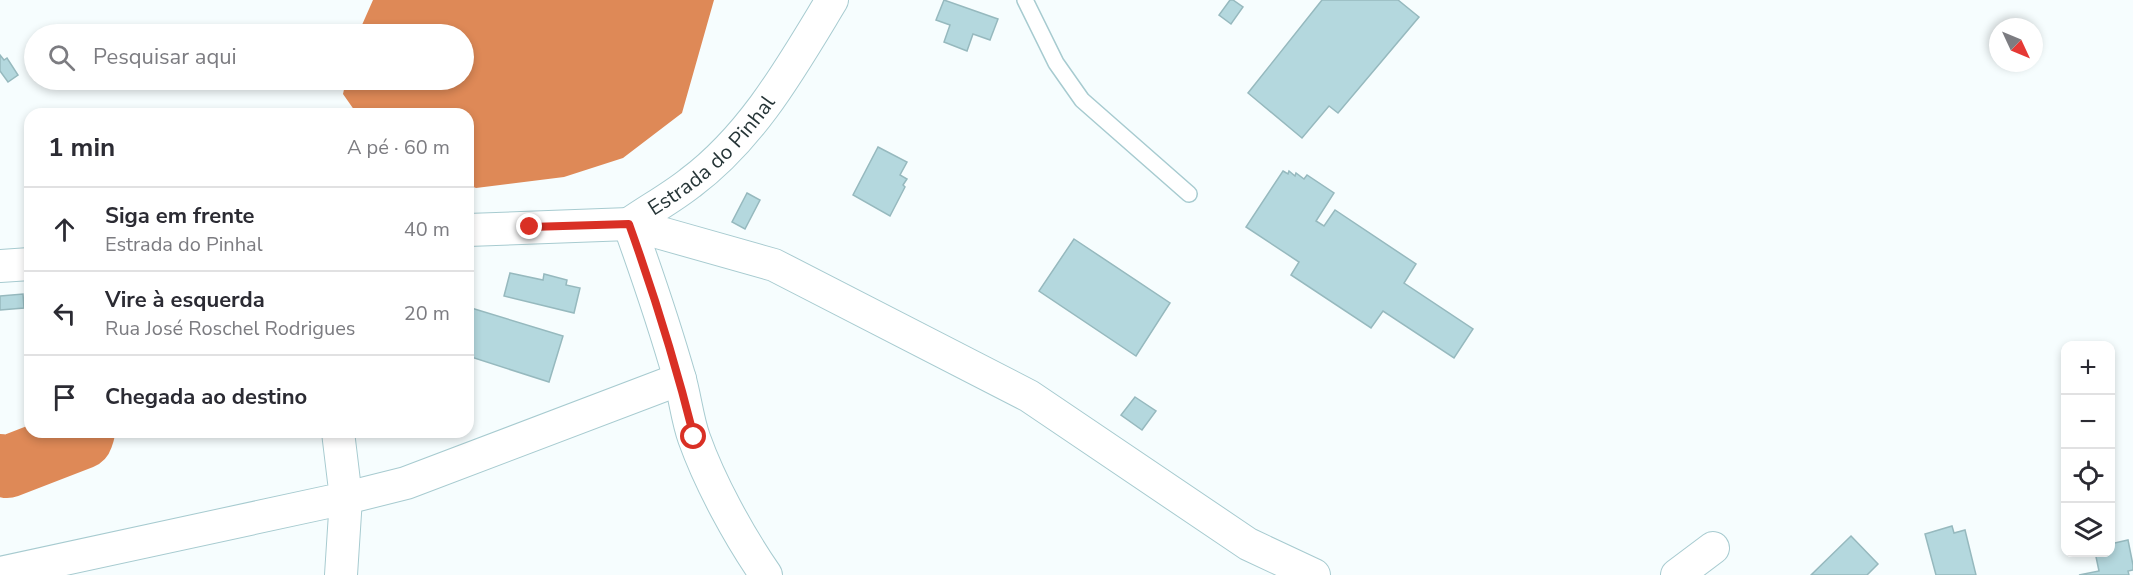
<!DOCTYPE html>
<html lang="pt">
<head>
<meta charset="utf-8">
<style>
	:root { --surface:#fff; --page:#f7f7f7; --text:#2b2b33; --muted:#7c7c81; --line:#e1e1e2 }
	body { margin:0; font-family:"Nunito Sans",sans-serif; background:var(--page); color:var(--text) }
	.controls { position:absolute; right:18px; bottom:18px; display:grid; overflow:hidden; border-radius:12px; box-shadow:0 3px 9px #0003 }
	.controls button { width:54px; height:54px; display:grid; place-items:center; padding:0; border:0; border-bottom:2px solid var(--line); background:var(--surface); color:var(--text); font:30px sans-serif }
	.compass { position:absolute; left:1989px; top:18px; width:54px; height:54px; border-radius:50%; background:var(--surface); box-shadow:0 3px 9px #0003; rotate:134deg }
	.stop { position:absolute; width:18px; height:18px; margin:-14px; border:4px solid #d93025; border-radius:50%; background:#fff }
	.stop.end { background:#d93025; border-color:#fff; box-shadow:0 2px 6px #0008 }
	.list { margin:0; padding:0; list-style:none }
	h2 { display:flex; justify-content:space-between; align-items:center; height:78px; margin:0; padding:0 24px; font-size:26px }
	h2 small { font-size:20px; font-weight:400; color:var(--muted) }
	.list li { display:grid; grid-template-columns:39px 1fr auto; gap:18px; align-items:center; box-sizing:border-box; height:84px; padding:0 24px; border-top:2px solid var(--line) }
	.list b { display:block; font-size:22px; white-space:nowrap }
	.list p { margin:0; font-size:20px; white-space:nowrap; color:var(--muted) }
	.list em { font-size:20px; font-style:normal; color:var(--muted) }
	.icon { flex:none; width:33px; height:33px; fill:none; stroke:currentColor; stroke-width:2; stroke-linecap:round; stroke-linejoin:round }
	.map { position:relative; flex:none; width:2133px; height:575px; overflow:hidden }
	.search { position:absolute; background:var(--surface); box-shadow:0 3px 9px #0003; left:24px; top:24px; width:450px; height:66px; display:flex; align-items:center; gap:15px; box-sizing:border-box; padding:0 21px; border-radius:33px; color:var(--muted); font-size:22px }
	.panel { position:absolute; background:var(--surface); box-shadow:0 3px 9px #0003; left:24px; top:108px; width:450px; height:330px; border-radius:18px }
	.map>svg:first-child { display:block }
	.water { fill:#de8957 }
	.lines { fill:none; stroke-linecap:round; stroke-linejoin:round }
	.river { stroke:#de8957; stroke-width:62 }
	.building { fill:#b4d8de; stroke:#96b9be; stroke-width:1.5 }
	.service-casing { stroke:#a7cbd0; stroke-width:18 }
	.minor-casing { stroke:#a7cbd0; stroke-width:34 }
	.service { stroke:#fff; stroke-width:15 }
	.minor { stroke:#fff; stroke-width:32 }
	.route { stroke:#d93025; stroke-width:8 }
	.labels { text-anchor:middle; stroke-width:5; stroke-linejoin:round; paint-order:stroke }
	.street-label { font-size:21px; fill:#263537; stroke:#f6fdfe }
</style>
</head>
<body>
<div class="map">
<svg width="2133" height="575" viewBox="0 0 2133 575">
	<rect width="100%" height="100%" fill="#f6fdfe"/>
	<polygon class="water" points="373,0 714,0 682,113 623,158 564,177 476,188 468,185 468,114 357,114 343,94 346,80 464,80 464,34 358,34"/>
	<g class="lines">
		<polyline class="river" points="0,465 7,467 82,438 84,432"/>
	</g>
	<g class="building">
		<polygon points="944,0 998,19 990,40 973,34 967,51 944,42 950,25 936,20"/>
		<polygon points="1230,0 1233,0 1243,7 1231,24 1219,15"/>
		<polygon points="1322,0 1398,0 1419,17 1338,113 1329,106 1302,138 1248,93"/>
		<polygon points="0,55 4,60 7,58 18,75 8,82 0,71"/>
		<polygon points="878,147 907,162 900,175 907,179 903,185 905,187 890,216 853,195"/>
		<polygon points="1283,171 1288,174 1289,171 1295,176 1296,173 1304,179 1307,175 1334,193 1316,221 1324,226 1335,210 1416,264 1404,283 1473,329 1454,358 1383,311 1371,328 1291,275 1299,262 1246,227"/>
		<polygon points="747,193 760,200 745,229 732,222"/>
		<polygon points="1074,239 1170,303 1136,356 1039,291"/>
		<polygon points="510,273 543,280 544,274 567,280 566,285 580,288 574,313 504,296"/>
		<polygon points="23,294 24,308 0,310 0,296"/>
		<polygon points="468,307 563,336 549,382 468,356"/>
		<polygon points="1135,397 1156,411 1142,430 1121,415"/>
		<polygon points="1952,526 1954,533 1965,530 1976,575 1936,575 1925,534"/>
		<polygon points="1851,536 1878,564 1867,575 1811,575"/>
		<polygon points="2128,540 2133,565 2133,570 2128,571 2129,575 2079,575 2099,571 2095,552 2110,552 2110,544"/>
	</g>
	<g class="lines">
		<defs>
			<polyline id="service" points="1025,0 1056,63 1082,100 1189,194"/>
			<g id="minor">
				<path d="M629,224C647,274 664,324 679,376C685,396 687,418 694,438C710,483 739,536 766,575"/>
				<path id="s1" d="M629,224C649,210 671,198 690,183C753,136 792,66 832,0"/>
				<polyline points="468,230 629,224 774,265 1029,396 1248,544 1314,575"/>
				<polyline points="0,266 30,264"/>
				<polyline points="0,573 346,498 338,432"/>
				<polyline points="341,575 346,498 406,483 680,379"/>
				<polyline points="1677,575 1713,548"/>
			</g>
		</defs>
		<use href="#service" class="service-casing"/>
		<use href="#minor" class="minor-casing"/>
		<use href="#service" class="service"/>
		<use href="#minor" class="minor"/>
	</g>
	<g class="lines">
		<path class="route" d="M530,227L629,224C654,294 676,365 694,437"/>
	</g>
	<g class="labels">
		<g class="street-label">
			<text dy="7" stroke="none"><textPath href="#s1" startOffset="108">Estrada do Pinhal</textPath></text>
		</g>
	</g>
</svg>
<div class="controls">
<button>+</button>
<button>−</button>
<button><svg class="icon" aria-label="locate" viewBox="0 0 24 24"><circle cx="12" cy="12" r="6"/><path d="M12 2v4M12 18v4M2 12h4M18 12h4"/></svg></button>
<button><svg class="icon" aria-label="layers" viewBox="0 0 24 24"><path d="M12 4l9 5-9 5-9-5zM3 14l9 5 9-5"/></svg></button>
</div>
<svg class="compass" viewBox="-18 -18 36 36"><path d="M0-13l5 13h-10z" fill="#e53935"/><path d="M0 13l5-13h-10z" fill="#7c7c81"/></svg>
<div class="stop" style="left:694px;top:437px"></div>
<div class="stop end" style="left:530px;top:227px"></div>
<div class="search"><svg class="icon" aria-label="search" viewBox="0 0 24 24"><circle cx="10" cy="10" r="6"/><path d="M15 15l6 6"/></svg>Pesquisar aqui</div>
<section class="panel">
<h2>1 min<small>A pé · 60 m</small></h2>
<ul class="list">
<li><svg class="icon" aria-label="ahead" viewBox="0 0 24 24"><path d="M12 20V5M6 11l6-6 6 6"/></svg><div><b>Siga em frente</b><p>Estrada do Pinhal</p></div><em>40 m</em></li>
<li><svg class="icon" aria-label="left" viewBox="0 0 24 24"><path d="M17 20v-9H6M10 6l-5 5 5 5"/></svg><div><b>Vire à esquerda</b><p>Rua José Roschel Rodrigues</p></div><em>20 m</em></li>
<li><svg class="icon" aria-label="arrive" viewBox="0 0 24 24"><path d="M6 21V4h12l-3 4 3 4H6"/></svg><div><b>Chegada ao destino</b></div></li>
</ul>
</section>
</div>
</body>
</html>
